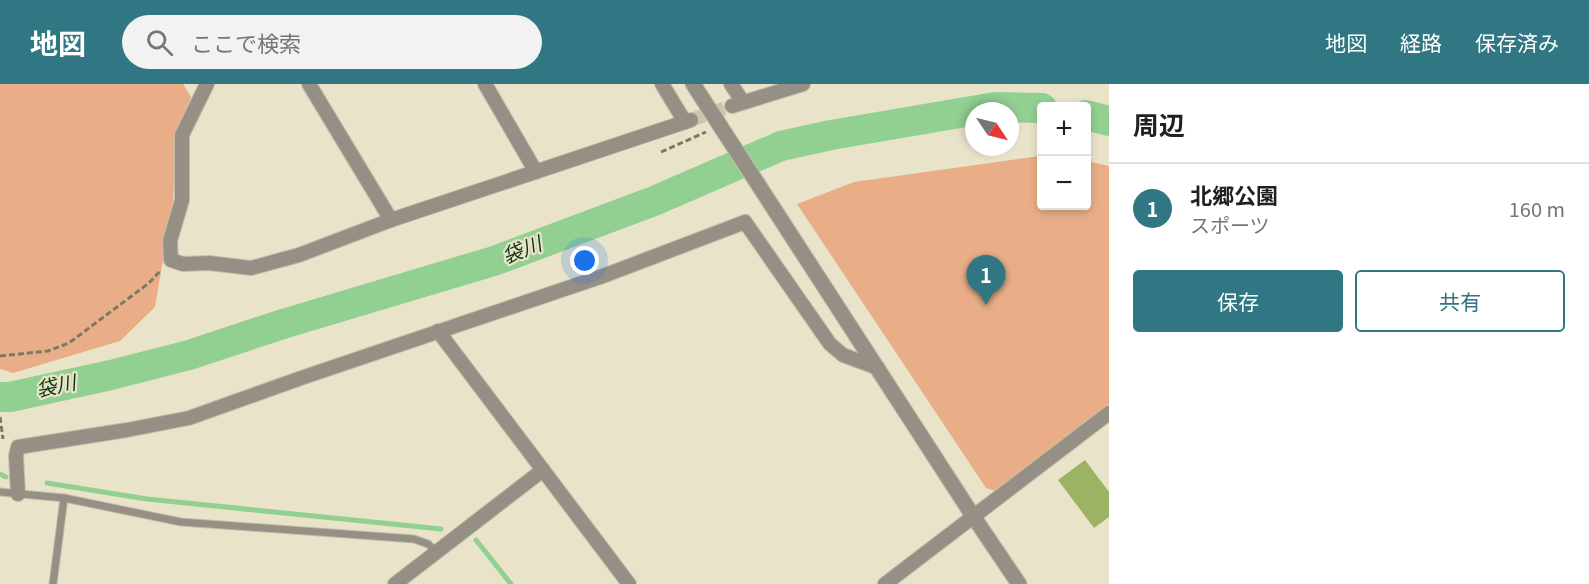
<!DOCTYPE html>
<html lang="ja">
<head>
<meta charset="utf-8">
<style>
	:root { --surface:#fff; --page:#f2f2f2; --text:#202124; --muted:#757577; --line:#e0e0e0; --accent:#307683 }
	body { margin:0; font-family:Georgia,"Noto Sans JP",serif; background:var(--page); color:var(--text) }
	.controls { position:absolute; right:18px; top:18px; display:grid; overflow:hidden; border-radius:6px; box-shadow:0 3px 9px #0003 }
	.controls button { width:54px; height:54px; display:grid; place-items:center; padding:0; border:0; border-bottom:2px solid var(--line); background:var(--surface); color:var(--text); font:30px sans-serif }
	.compass { position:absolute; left:965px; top:18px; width:54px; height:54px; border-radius:50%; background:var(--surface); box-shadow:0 3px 9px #0003; rotate:125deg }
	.you { position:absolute; left:585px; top:177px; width:21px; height:21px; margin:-15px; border:4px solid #fff; border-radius:50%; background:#1a73e8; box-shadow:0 0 0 9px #1a73e833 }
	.badge { display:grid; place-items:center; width:39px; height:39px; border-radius:50%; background:var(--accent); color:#fff; font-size:20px; font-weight:700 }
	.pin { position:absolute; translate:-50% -50px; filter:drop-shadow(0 2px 3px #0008) }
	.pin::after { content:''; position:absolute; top:32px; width:21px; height:18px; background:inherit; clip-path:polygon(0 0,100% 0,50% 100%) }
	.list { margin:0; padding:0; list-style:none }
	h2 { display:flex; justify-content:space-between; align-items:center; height:78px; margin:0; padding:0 24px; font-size:26px }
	h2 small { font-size:20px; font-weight:400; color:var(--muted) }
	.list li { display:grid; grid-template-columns:39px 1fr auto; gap:18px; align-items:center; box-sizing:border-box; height:90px; padding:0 24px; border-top:2px solid var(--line) }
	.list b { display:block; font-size:22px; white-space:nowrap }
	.list p { margin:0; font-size:20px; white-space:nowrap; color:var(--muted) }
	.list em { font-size:20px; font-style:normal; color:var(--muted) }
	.actions { display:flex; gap:12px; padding:18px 24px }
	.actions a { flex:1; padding:14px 0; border:2px solid var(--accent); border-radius:6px; text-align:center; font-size:21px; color:var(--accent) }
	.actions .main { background:var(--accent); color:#fff }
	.icon { flex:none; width:33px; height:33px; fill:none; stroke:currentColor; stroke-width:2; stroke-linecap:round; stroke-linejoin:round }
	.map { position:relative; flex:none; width:1109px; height:500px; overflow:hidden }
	header { display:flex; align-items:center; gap:36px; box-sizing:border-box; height:84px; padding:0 30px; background:var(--accent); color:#fff }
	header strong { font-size:28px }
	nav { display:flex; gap:33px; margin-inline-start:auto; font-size:21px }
	.search { width:420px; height:54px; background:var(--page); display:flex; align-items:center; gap:15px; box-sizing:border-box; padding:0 21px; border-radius:33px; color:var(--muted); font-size:22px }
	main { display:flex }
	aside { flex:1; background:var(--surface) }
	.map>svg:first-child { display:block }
	.green { fill:#e9ae87 }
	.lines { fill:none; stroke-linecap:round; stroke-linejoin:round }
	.stream { stroke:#91d091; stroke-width:5 }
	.river { stroke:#91d091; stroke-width:30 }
	.building { fill:#9cb363 }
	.minor-tunnel { stroke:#cac5ad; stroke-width:14; stroke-dasharray:14 7; stroke-linecap:butt }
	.service-casing { stroke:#c3bfa7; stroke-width:9 }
	.minor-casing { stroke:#c3bfa7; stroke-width:16 }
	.tertiary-casing { stroke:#c3bfa7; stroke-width:17 }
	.path { stroke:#7b7866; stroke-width:3; stroke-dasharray:6 3; stroke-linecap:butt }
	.service { stroke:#968f85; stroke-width:7 }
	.minor { stroke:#968f85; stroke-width:14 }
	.tertiary { stroke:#968f85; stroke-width:15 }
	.labels { text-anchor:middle; stroke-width:4.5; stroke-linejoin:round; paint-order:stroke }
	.water-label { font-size:20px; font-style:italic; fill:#0c3911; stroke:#e9e4c9 }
</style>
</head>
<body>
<header>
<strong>地図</strong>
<div class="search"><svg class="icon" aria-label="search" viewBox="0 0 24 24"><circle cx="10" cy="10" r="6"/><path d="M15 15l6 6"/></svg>ここで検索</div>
<nav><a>地図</a><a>経路</a><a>保存済み</a></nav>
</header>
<main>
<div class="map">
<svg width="1109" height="500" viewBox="0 0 1109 500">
	<rect width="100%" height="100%" fill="#e9e4c9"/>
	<g class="green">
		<polygon points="0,0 183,0 191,13 177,49 173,117 155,223 120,257 13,289 0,285"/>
		<polygon points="1039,72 1042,72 1042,122 1086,122 1087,77 1109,82 1109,320 995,407 986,404 797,120 854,98"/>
	</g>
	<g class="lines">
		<g class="stream">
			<polyline points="0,390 6,393"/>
			<polyline points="47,399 147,415 441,445"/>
			<polyline points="476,456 511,500"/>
		</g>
		<g class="river">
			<polyline points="1086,31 1109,37"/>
			<polyline points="0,313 10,313 111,291 189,271 283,240 494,177 654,117 781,62 831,51 995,23 1042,24"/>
		</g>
	</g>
	<polygon class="building" points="1085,376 1109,408 1109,433 1094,444 1058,396"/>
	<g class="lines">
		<polyline class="minor-tunnel" points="691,36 732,22"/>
		<defs>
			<g id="service">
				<polyline points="0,408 64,414 181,438 414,455 428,460 437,468"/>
				<polyline points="53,500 64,414"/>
			</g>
			<g id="minor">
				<polyline points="207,0 182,51 182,116 170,157 171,176 183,180 209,179 251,184 299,171 391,136 691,36"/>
				<polyline points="309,0 391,136"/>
				<polyline points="485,0 536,88"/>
				<polyline points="662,0 685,38"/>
				<polyline points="731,0 743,18"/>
				<polyline points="732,22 803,0"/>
				<polyline points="438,247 629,500"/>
				<polyline points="18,410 16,372 18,363 127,346 189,334 304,293 603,192 745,138 830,260 843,271 878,284"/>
				<polyline points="395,500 543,386"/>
				<polyline points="885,500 1109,329"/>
			</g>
			<polyline id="tertiary" points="693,0 973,432 1019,500"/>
		</defs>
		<use href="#service" class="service-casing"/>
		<use href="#minor" class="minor-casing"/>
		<use href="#tertiary" class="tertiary-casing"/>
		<g class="path">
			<polyline points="661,68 706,48"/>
			<polyline points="0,272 48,267 69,259 149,199 161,186"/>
			<polyline points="0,333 3,355"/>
		</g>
		<use href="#service" class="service"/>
		<use href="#minor" class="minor"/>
		<use href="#tertiary" class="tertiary"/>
	</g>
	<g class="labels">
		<g class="water-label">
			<text transform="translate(522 166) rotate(-21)" y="7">袋川</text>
			<text transform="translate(56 302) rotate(-11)" y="7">袋川</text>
		</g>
	</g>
</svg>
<div class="controls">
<button>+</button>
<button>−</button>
</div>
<svg class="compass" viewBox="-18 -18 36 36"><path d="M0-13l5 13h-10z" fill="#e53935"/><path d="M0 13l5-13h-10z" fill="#757577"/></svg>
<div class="you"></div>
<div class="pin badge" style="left:986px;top:221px">1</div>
</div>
<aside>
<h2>周辺<small></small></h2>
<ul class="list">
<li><span class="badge">1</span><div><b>北郷公園</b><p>スポーツ</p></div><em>160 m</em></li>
</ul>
<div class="actions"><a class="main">保存</a><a>共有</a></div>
</aside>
</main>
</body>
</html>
